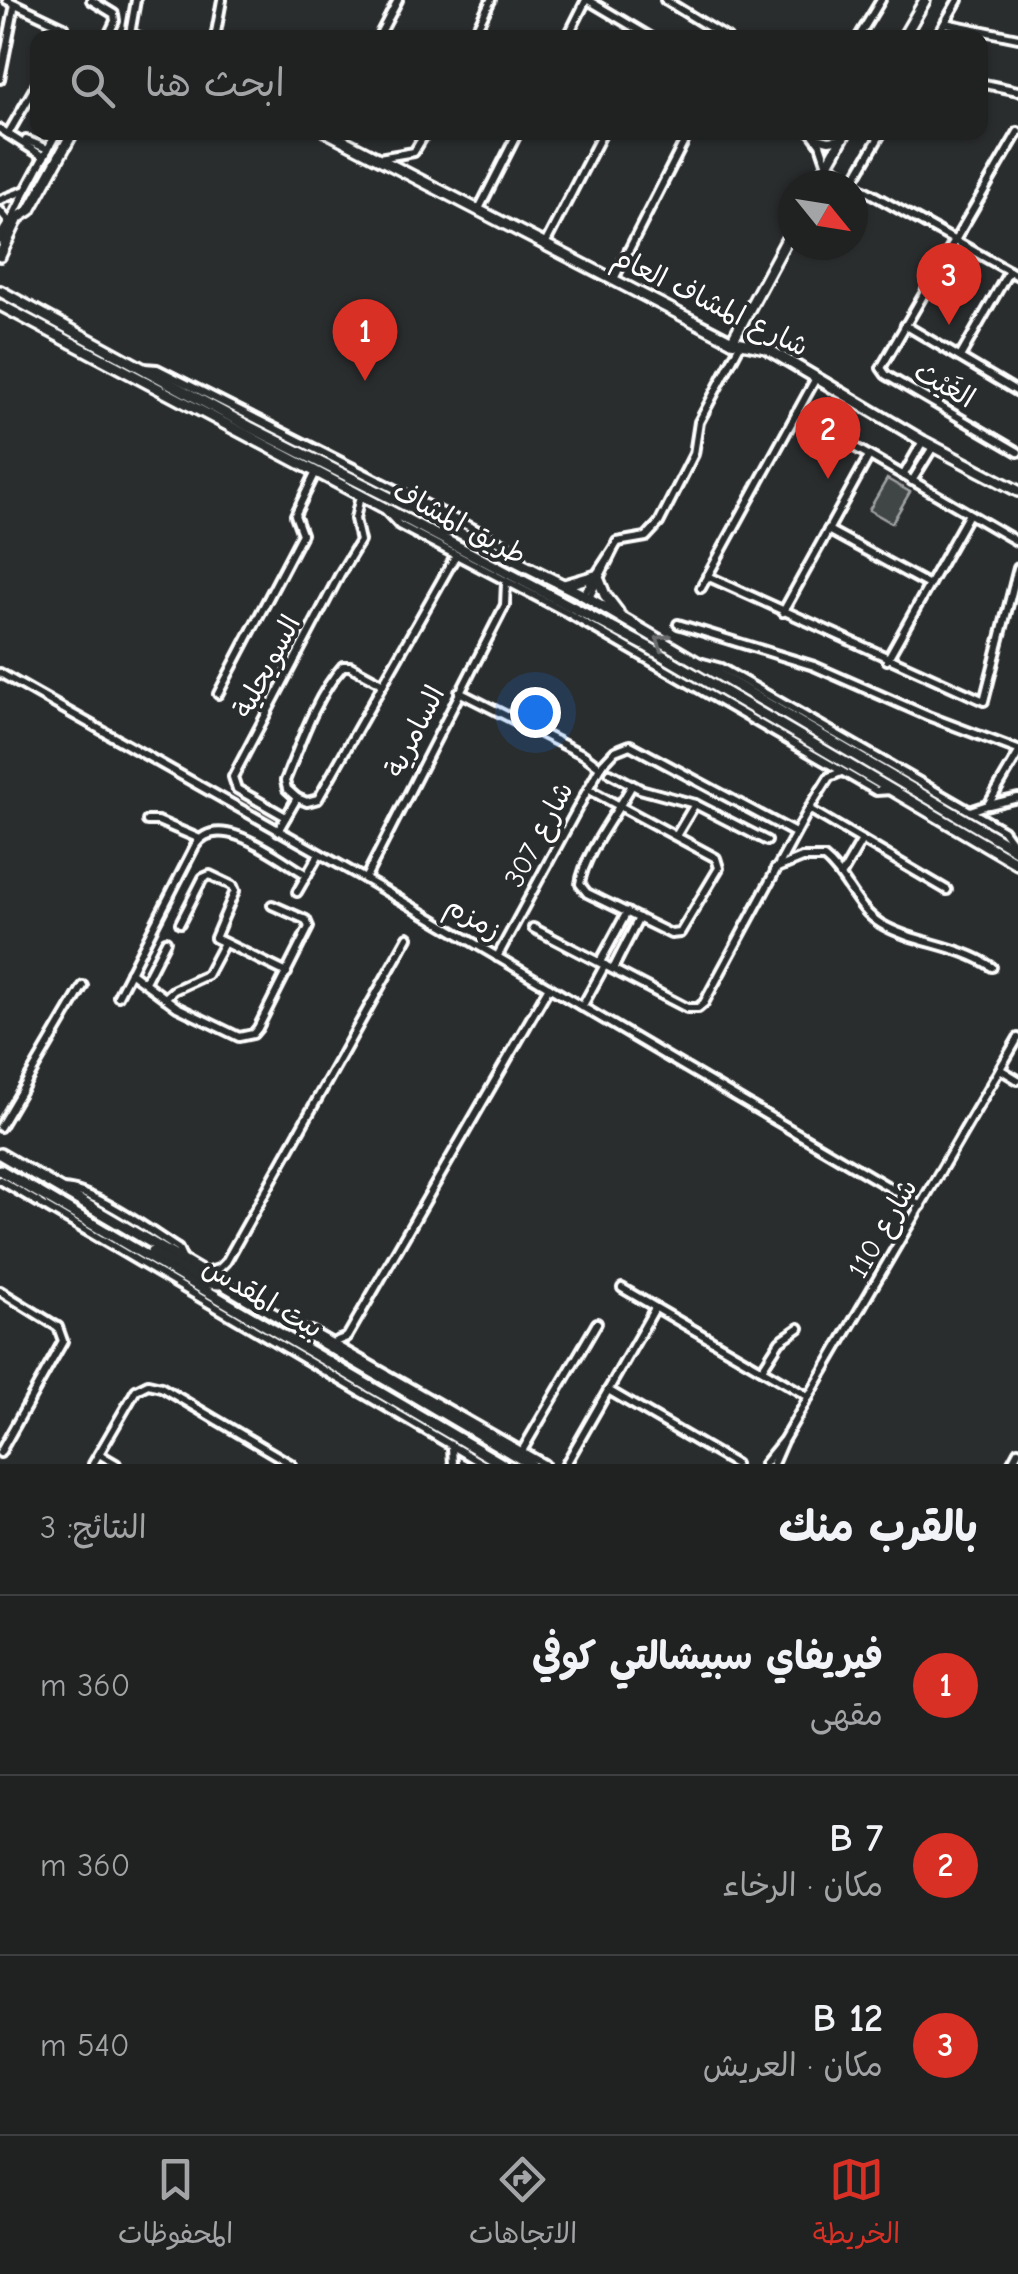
<!DOCTYPE html>
<html lang="ar">
<head>
<meta charset="utf-8">
<style>
	:root { --surface:#202222; --page:#2d2f2f; --text:#f1f3f6; --muted:#a2a4a5; --line:#3d3f40; --accent:#d93025 }
	body { margin:0; font-family:"Comic Neue","Playpen Sans Arabic",sans-serif; background:var(--page); color:var(--text); direction:rtl }
	.compass { position:absolute; left:778px; top:170px; width:90px; height:90px; border-radius:50%; background:var(--surface); box-shadow:0 2px 8px #0004; rotate:120deg }
	.you { position:absolute; left:535px; top:712px; width:35px; height:35px; margin:-25px; border:8px solid #fff; border-radius:50%; background:#1a73e8; box-shadow:0 0 0 15px #1a73e833 }
	.badge { display:grid; place-items:center; width:65px; height:65px; border-radius:50%; background:var(--accent); color:#fff; font-size:32px; font-weight:700 }
	.pin { position:absolute; translate:-50% -82px; filter:drop-shadow(0 2px 5px #0008) }
	.pin::after { content:''; position:absolute; top:52px; width:35px; height:30px; background:inherit; clip-path:polygon(0 0,100% 0,50% 100%) }
	.list { margin:0; padding:0; list-style:none }
	h2 { display:flex; justify-content:space-between; align-items:center; height:130px; margin:0; padding:0 40px; font-size:42px }
	h2 small { font-size:32px; font-weight:400; color:var(--muted) }
	.list li { display:grid; grid-template-columns:65px 1fr auto; gap:30px; align-items:center; box-sizing:border-box; height:180px; padding:0 40px; border-top:2px solid var(--line) }
	.list b { display:block; font-size:38px; white-space:nowrap }
	.list p { margin:0; font-size:32px; white-space:nowrap; color:var(--muted) }
	.list em { font-size:32px; font-style:normal; color:var(--muted) }
	.icon { flex:none; width:55px; height:55px; fill:none; stroke:currentColor; stroke-width:2; stroke-linecap:round; stroke-linejoin:round }
	.map { position:relative; flex:none; width:1018px; height:1464px; overflow:hidden; direction:ltr }
	.search { position:absolute; background:var(--surface); box-shadow:0 2px 8px #0004; left:30px; right:30px; top:30px; height:110px; display:flex; align-items:center; gap:25px; box-sizing:border-box; padding:0 35px; border-radius:20px; color:var(--muted); font-size:38px }
	.sheet { height:670px; background:var(--surface) }
	nav { display:flex; justify-content:space-around; align-items:center; box-sizing:border-box; height:140px; border-top:2px solid var(--line); background:var(--surface); font-size:28px; color:var(--muted) }
	nav a { display:grid; justify-items:center; gap:5px }
	nav .on { color:var(--accent) }
	.map>svg:first-child { display:block }
	.green { fill:#414445; stroke:#a0a2a2; stroke-width:2.5 }
	.lines { fill:none; stroke-linecap:round; stroke-linejoin:round }
	.street-casing { stroke:#fff; stroke-width:14 }
	.secondary-casing { stroke:#fff; stroke-width:16 }
	.street { stroke:#2a2d2e; stroke-width:6 }
	.secondary { stroke:#2a2d2e; stroke-width:9 }
	.oneway { stroke:#6a6c6d }
	.labels { text-anchor:middle; stroke-width:8; stroke-linejoin:round; paint-order:stroke }
	.street-label { font-size:28px; fill:#fff; stroke:#2a2d2e }
</style>
</head>
<body>
<div class="map">
<svg width="1018" height="1464" viewBox="0 0 1018 1464">
	<rect width="100%" height="100%" fill="#2a2d2e"/>
	<filter id="ink" filterUnits="userSpaceOnUse"><feTurbulence type="fractalNoise" baseFrequency=".01" numOctaves="2"/><feDisplacementMap in="SourceGraphic" scale="20" xChannelSelector="R" yChannelSelector="G"/><feConvolveMatrix kernelMatrix="1 2 1 2 8 2 1 2 1" color-interpolation-filters="sRGB"/></filter>
	<g filter="url(#ink)">
		<polygon class="green" points="887,479 910,492 892,523 869,510"/>
		<g class="lines">
			<defs>
				<g id="street">
					<polyline points="7,0 64,27 62,38"/>
					<polyline points="91,0 114,14 115,21 107,38"/>
					<polyline points="588,0 652,38"/>
					<polyline points="665,0 727,38"/>
					<polyline points="945,23 1018,38"/>
					<polyline points="130,34 136,0"/>
					<polyline points="215,38 222,0"/>
					<polyline points="378,38 398,0"/>
					<polyline points="472,38 491,0"/>
					<polyline points="567,38 586,0"/>
					<polyline points="858,38 881,0"/>
					<polyline points="936,38 958,0"/>
					<polyline points="0,79 15,4"/>
					<polyline points="980,83 1018,91"/>
					<polyline points="0,129 44,157"/>
					<polyline points="811,132 820,144 827,165 847,176 852,183 1018,276"/>
					<polyline points="1018,132 881,368 886,375 1018,452"/>
					<polyline points="8,134 38,82"/>
					<polyline points="817,138 829,141 842,139"/>
					<polyline points="26,140 48,149"/>
					<polyline points="379,158 414,152 426,132"/>
					<polyline points="823,172 851,183"/>
					<polyline points="853,182 882,132"/>
					<polyline points="0,200 26,190 57,132"/>
					<polyline points="479,209 518,132"/>
					<polyline points="0,211 10,223 26,190"/>
					<polyline points="545,244 603,132"/>
					<polyline points="614,279 689,132"/>
					<polyline points="905,325 1018,392"/>
					<polyline points="960,357 1009,271"/>
					<polyline points="144,368 157,369 514,549 522,562"/>
					<polyline points="796,413 1018,542"/>
					<polyline points="903,476 923,441"/>
					<polyline points="912,481 933,447"/>
					<polyline points="386,511 399,525 564,611 876,791 892,790"/>
					<polyline points="828,530 929,585"/>
					<polyline points="617,542 646,537 659,523 694,454 699,422 741,343"/>
					<polyline points="707,576 984,701 1018,568"/>
					<polyline points="701,588 816,378"/>
					<polyline points="583,595 617,543"/>
					<polyline points="589,598 617,542"/>
					<polyline points="783,612 869,456"/>
					<polyline points="678,624 814,666 928,716 1018,750"/>
					<polyline points="887,660 969,514"/>
					<polyline points="699,662 721,668 1003,830 1017,849"/>
					<polyline points="0,673 365,879 921,1206"/>
					<polyline points="459,692 584,755 600,767 497,957"/>
					<polyline points="218,694 302,534 295,515 316,472"/>
					<polyline points="600,767 615,751 630,745 795,833"/>
					<polyline points="610,773 640,789 695,804 767,841"/>
					<path d="M588,789L716,858L719,868L680,933L671,934L587,893L580,884C584,854 617,813 632,785"/>
					<polyline points="297,798 307,802 318,799 383,684"/>
					<polyline points="989,805 1018,798"/>
					<polyline points="809,809 947,890"/>
					<polyline points="970,811 988,805 1018,754"/>
					<polyline points="286,817 237,789 233,777 340,574 360,541 355,519 360,496"/>
					<polyline points="147,821 158,821 200,839"/>
					<path d="M278,831L297,798L287,789L285,781C300,744 316,696 343,666H350L383,684L456,555"/>
					<polyline points="676,836 695,804"/>
					<path d="M775,869L802,858H824C847,876 855,908 881,924C915,944 958,944 992,967"/>
					<polyline points="841,876 862,840"/>
					<polyline points="365,879 505,605 506,583"/>
					<polyline points="297,892 319,854"/>
					<polyline points="180,923 203,878 210,875 233,886 235,891 215,938 287,973"/>
					<polyline points="533,928 687,1008 698,1008 704,1003 809,809 829,777 841,772"/>
					<polyline points="600,962 627,912"/>
					<polyline points="613,969 639,918"/>
					<polyline points="130,972 177,1007 239,1037 253,1034 258,1028 309,927 306,920 272,905"/>
					<polyline points="146,980 166,941"/>
					<path d="M118,996L195,846C218,808 280,860 307,875"/>
					<polyline points="165,998 174,990 207,975 224,943"/>
					<polyline points="582,1007 605,965"/>
					<polyline points="1000,1069 1018,1080"/>
					<polyline points="0,1127 83,986"/>
					<polyline points="0,1180 483,1464"/>
					<path d="M63,1189C95,1190 150,1231 178,1249L183,1260"/>
					<polyline points="206,1273 219,1269 226,1262 408,937"/>
					<polyline points="622,1288 809,1397"/>
					<polyline points="0,1291 58,1327 63,1341 0,1453"/>
					<polyline points="311,1331 544,1464"/>
					<polyline points="332,1343 347,1337 549,987"/>
					<polyline points="762,1369 780,1341 799,1328"/>
					<polyline points="608,1390 735,1464"/>
					<polyline points="452,1447 453,1464"/>
					<polyline points="522,1451 597,1323"/>
					<polyline points="99,1454 116,1464"/>
					<polyline points="93,1464 136,1390 148,1384 161,1387 291,1464"/>
					<polyline points="566,1464 655,1308"/>
					<polyline points="764,1464 782,1442"/>
					<polyline points="773,1464 783,1441 1018,1038"/>
					<polyline points="1011,1464 1018,1451"/>
				</g>
				<g id="secondary">
					<polyline points="127,38 130,34 139,38"/>
					<polyline points="903,38 925,0"/>
					<polyline points="327,132 732,341 766,348 923,441 1018,491"/>
					<polyline points="816,185 846,132"/>
					<polyline points="0,239 10,223 30,210 73,132"/>
					<polyline points="0,256 18,218"/>
					<polyline points="0,291 250,427 583,595 1018,851"/>
					<polyline points="0,305 648,647 1018,864"/>
					<polyline points="732,341 793,228"/>
					<polyline points="599,580 605,595 618,612"/>
					<polyline points="564,585 595,576"/>
					<polyline points="0,1154 530,1464"/>
					<polyline points="0,1170 502,1464"/>
					<polyline points="152,1252 208,1283 219,1284"/>
				</g>
			</defs>
			<use href="#street" class="street-casing"/>
			<use href="#secondary" class="secondary-casing"/>
			<use href="#street" class="street"/>
			<use href="#secondary" class="secondary"/>
		</g>
		<defs><path id="oneway-chevron" d="M-2-3.5L2.5 0L-2 3.5" fill="none" stroke-width="1.6" stroke-linecap="round" stroke-linejoin="round" transform="scale(2.5)"/></defs>
		<use class="oneway" href="#oneway-chevron" transform="translate(662 641) rotate(-149)"/>
	</g>
	<g class="labels">
		<g class="street-label">
			<text transform="translate(711 301) rotate(26)" y="10">شارع المشاف العام</text>
			<text transform="translate(945 384) rotate(30)" y="10">الغَيْث</text>
			<text transform="translate(460 522) rotate(28)" y="10">طريق المشاف</text>
			<text transform="translate(266 666) rotate(-62)" y="10">السويحلية</text>
			<text transform="translate(414 731) rotate(-63)" y="10">السامرية</text>
			<text transform="translate(538 834) rotate(-62)" y="10">شارع 307</text>
			<text transform="translate(474 917) rotate(31)" y="10">زمزم</text>
			<text transform="translate(882 1228) rotate(-60)" y="10">شارع 110</text>
			<text transform="translate(263 1297) rotate(30)" y="10">بيت المقدس</text>
		</g>
	</g>
</svg>
<svg class="compass" viewBox="-18 -18 36 36"><path d="M0-13l5 13h-10z" fill="#e53935"/><path d="M0 13l5-13h-10z" fill="#a2a4a5"/></svg>
<div class="you"></div>
<div class="pin badge" style="left:365px;top:381px">1</div>
<div class="pin badge" style="left:828px;top:479px">2</div>
<div class="pin badge" style="left:949px;top:325px">3</div>
<div class="search"><svg class="icon" aria-label="search" viewBox="0 0 24 24"><circle cx="10" cy="10" r="6"/><path d="M15 15l6 6"/></svg>ابحث هنا</div>
</div>
<section class="sheet">
<h2>بالقرب منك<small>النتائج: 3</small></h2>
<ul class="list">
<li><span class="badge">1</span><div><b>فيريفاي سبيشالتي كوفي</b><p>مقهى</p></div><em>360 m</em></li>
<li><span class="badge">2</span><div><b>B 7</b><p>مكان · الرخاء</p></div><em>360 m</em></li>
<li><span class="badge">3</span><div><b>B 12</b><p>مكان · العريش</p></div><em>540 m</em></li>
</ul>
</section>
<nav>
<a class="on"><svg class="icon" aria-label="map" viewBox="0 0 24 24"><path d="M3 6l6-2 6 2 6-2v14l-6 2-6-2-6 2zM9 4v14M15 6v14"/></svg>الخريطة</a>
<a><svg class="icon" aria-label="directions" viewBox="0 0 24 24"><path d="M12 3l9 9-9 9-9-9zM9 14v-3h6M13 9l2 2-2 2"/></svg>الاتجاهات</a>
<a><svg class="icon" aria-label="saved" viewBox="0 0 24 24"><path d="M7 4h10v16l-5-4-5 4z"/></svg>المحفوظات</a>
</nav>
</body>
</html>
